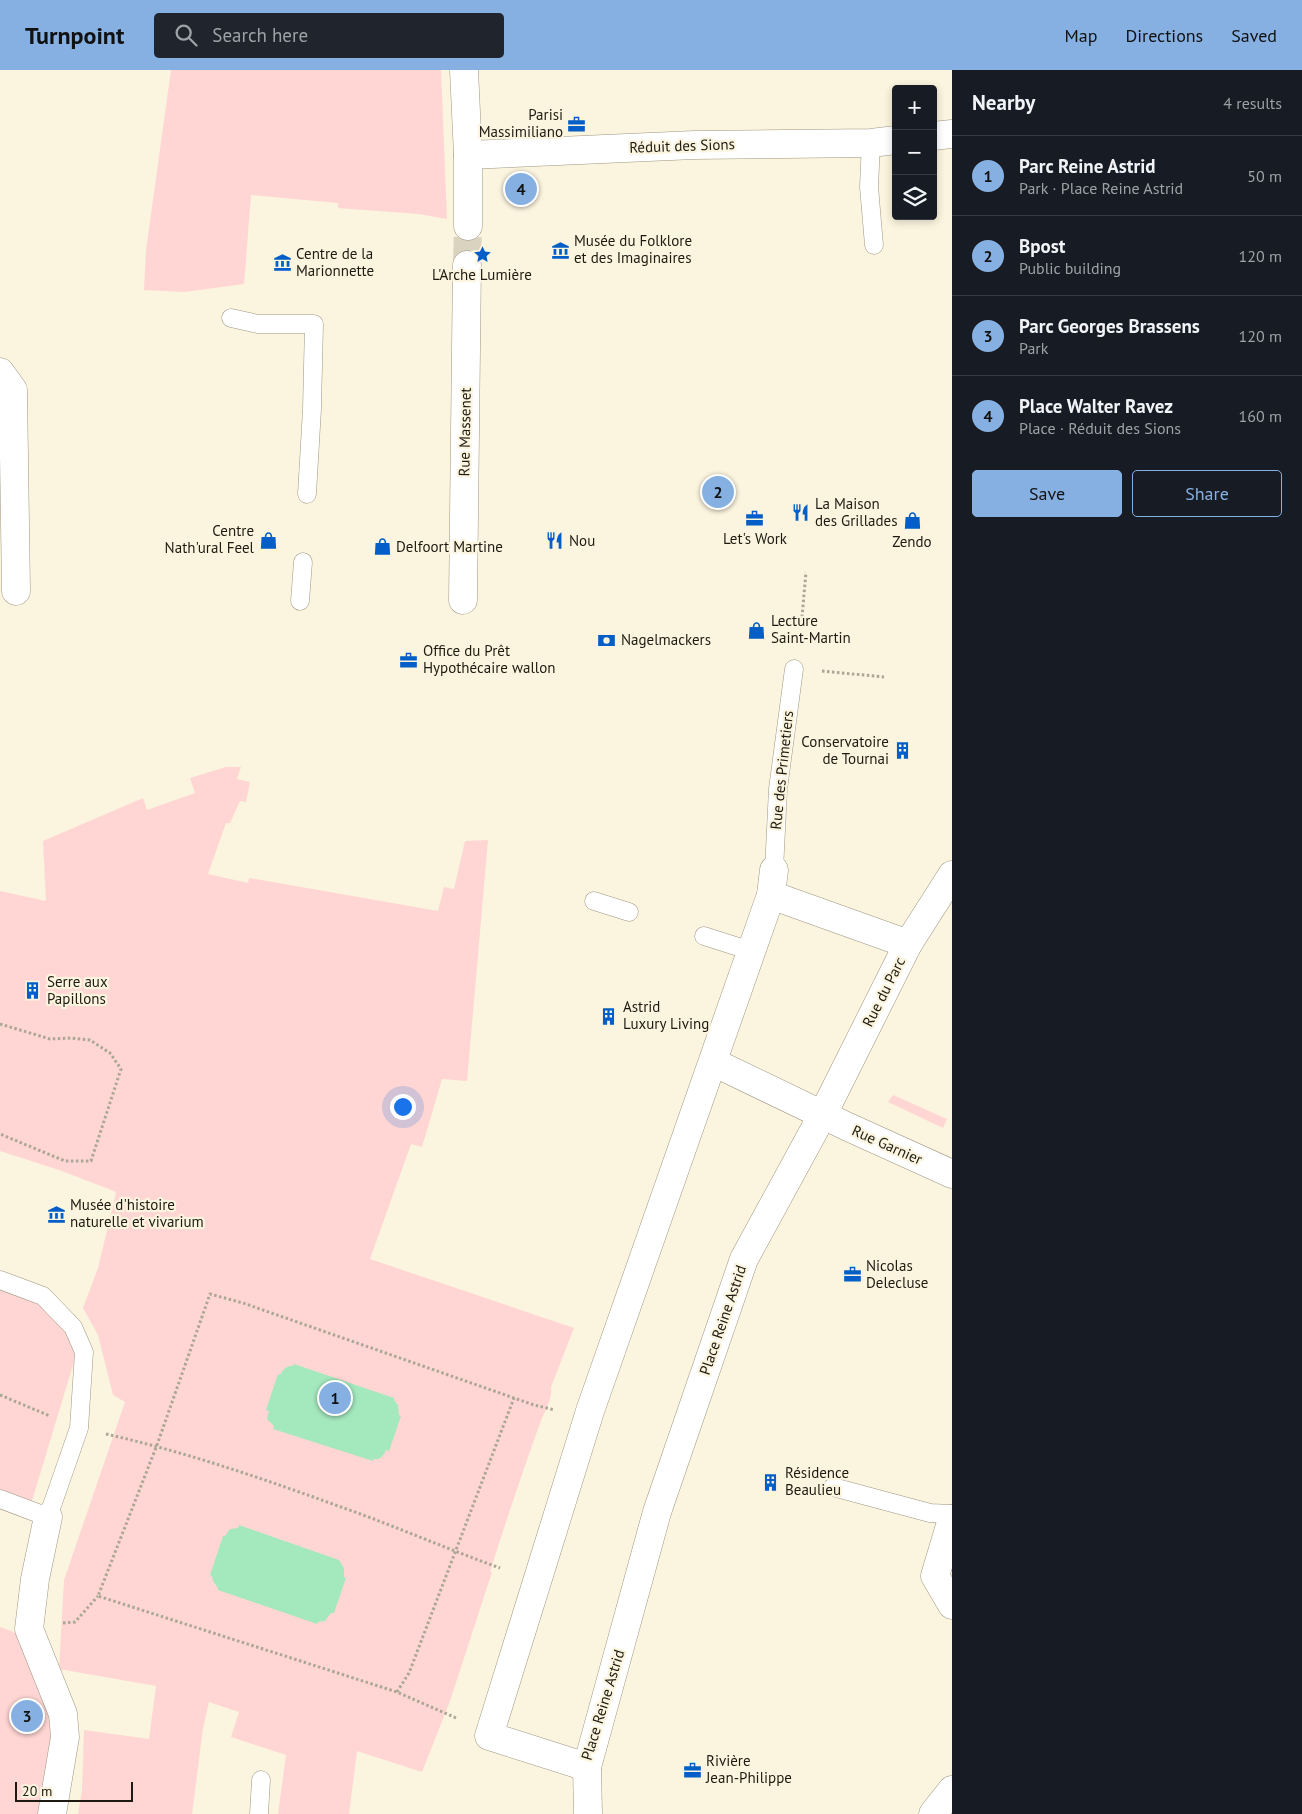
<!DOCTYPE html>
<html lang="en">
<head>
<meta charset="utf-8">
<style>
	:root { --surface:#171b24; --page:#20242c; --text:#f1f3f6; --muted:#9ea1a6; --line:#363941; --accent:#86b0e1 }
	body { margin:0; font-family:"PT Sans",sans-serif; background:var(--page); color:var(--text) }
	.controls { position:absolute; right:15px; top:15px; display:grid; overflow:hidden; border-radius:5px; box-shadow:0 2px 8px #0003 }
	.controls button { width:45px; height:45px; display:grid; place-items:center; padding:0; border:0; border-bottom:1px solid var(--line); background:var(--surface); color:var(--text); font:25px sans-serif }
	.scale { position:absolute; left:15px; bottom:12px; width:118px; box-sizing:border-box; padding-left:5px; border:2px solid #1d1a12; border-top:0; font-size:14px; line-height:18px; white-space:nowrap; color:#1d1a12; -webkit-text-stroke:4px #fbf4de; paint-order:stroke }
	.you { position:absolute; left:402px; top:1036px; width:18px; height:18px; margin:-12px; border:4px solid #fff; border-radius:50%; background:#1a73e8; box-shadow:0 0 0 8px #1a73e833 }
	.badge { display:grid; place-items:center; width:32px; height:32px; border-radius:50%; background:var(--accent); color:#111; font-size:16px; font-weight:700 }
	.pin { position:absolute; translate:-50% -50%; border:2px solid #fff; box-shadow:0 1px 5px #0006 }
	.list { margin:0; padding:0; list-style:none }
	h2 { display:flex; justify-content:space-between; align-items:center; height:65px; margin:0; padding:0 20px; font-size:21px }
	h2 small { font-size:16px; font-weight:400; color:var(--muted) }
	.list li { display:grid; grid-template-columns:32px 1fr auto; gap:15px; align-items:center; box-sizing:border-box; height:80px; padding:0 20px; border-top:1px solid var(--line) }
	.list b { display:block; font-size:19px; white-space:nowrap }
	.list p { margin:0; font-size:16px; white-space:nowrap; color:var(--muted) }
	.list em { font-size:16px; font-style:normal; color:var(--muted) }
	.actions { display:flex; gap:10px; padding:15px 20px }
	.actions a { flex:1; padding:11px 0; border:1px solid var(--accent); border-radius:5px; text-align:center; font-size:18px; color:var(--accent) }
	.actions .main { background:var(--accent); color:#111 }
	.icon { flex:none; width:28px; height:28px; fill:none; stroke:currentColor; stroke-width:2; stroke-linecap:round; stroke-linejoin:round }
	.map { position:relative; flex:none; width:952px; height:1744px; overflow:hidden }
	header { display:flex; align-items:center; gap:30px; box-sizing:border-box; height:70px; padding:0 25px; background:var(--accent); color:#111 }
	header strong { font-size:24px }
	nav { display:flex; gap:28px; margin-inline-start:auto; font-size:18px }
	.search { width:350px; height:45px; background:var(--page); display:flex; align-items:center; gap:12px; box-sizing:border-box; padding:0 18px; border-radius:5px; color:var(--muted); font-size:19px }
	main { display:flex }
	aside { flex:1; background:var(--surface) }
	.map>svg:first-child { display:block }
	.green { fill:#ffd6d3 }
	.water { fill:#a4e8be }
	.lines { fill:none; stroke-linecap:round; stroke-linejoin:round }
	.street-tunnel { stroke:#dad3bf; stroke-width:28; stroke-dasharray:28 14; stroke-linecap:butt }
	.lane-casing { stroke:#9d9682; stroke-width:19 }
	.street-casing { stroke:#9d9682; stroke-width:29 }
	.path { stroke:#aba695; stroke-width:3; stroke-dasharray:2.5 2.5; stroke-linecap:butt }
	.lane { stroke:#fff; stroke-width:18 }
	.street { stroke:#fff; stroke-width:28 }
	.labels { text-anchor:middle; stroke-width:4.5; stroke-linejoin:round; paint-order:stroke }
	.poi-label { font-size:15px; fill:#1d1a12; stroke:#fbf4de; text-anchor:start }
	.street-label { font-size:15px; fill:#1d1a12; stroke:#fbf4de }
</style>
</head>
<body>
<header>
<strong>Turnpoint</strong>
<div class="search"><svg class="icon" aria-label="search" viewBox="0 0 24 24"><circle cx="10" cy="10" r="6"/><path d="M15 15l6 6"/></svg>Search here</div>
<nav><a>Map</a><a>Directions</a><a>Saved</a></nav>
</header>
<main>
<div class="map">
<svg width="952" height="1744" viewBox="0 0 952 1744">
	<rect width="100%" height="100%" fill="#fbf4de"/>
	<g class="green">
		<polygon points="171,0 441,0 447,149 419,144 338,138 338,133 251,125 244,214 184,222 144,220 146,180"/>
		<path d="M226,697H241L237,709L250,712L246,732L240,731L230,753H226L208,804L248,813L249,808L438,841L444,817L454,819L465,771L488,770L467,1011L442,1009L422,1077L411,1074L370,1189L574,1258L551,1317C553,1330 543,1343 539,1356C522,1404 505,1453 490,1502H492L450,1631L422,1702L357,1681L349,1744H278L286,1685L231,1667L239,1642L209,1632L203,1658L192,1744H78L82,1720L84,1660L149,1669L156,1616L59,1599L64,1510L125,1332L113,1325L98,1265L83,1238L98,1198L116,1123L114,1121L59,1100L0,1081V821L46,831L43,771L143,728L147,740L195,723L190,708Z"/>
		<polygon points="893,1025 947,1049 943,1058 888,1032"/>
		<polygon points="0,1217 39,1232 79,1275 31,1434 0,1423"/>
		<polygon points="0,1557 19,1564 56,1631 42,1744 0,1744"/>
	</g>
	<g class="water">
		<path d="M294,1294L394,1328V1330L398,1335L399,1345L401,1346L389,1381L386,1380C383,1386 381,1390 373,1389V1391L273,1359L274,1356L267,1349L269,1341L266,1340L278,1304L280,1305C283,1300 287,1295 293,1296Z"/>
		<polygon points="239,1455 339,1490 344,1498 344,1507 346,1508 334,1543 331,1543 325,1551 318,1552 317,1554 218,1520 218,1518 213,1511 212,1506 210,1505 223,1466 225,1466 230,1459 238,1458"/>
	</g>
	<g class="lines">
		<polyline class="street-tunnel" points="467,195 468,156"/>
		<defs>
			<g id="lane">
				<polyline points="871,73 869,117 874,175"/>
				<polyline points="231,248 258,254 314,254 312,339 307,424"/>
				<polyline points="300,531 303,492"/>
				<polyline points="774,800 778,719 794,599"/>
				<polyline points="594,831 629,842"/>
				<polyline points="704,866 751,881"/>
				<polyline points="0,1210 43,1226 73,1257 84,1282 79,1358 48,1447 0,1429"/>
				<polyline points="833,1417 930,1443 952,1444"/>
				<polyline points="259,1744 261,1710"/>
			</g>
			<g id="street">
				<polyline points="464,0 468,85 468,156"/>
				<polyline points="933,66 952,64"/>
				<polyline points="468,85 694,75 871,73 896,70"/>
				<polyline points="0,302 13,320 16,521"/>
				<polyline points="463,530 467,195"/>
				<polyline points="771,825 908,874"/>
				<polyline points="713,992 846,1056 952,1104"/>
				<polyline points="48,1447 35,1509 29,1559 63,1644 65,1667 52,1744"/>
				<polyline points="952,1449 935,1506 952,1535"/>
				<polyline points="587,1697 489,1666 590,1341 771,825 774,800"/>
				<polyline points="588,1744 587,1697 657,1442 744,1189 823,1044 908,874 952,805"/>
				<polyline points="933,1744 952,1720"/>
			</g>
		</defs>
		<use href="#lane" class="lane-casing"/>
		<use href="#street" class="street-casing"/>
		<g class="path">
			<polyline points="802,547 806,502"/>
			<polyline points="822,601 884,607"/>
			<polyline points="0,954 50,969 71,968 90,970 110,983 121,999 91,1091 65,1091 0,1064"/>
			<polyline points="0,1325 50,1346"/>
			<path d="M106,1364C186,1382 264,1409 341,1437C395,1456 447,1479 500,1498"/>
			<polyline points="63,1553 75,1552 98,1526"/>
			<polyline points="397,1622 409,1603 514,1328"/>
			<polyline points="456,1648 397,1622 98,1526 157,1375 210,1224 243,1233 534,1335 555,1340"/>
		</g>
		<use href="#lane" class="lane"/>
		<use href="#street" class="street"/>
	</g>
	<defs>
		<symbol id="office-bare" viewBox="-9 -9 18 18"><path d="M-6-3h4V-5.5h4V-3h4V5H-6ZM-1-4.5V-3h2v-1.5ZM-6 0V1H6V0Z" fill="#035ec7" stroke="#fbf4de" stroke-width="2.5" paint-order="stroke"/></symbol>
		<symbol id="museum-bare" viewBox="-9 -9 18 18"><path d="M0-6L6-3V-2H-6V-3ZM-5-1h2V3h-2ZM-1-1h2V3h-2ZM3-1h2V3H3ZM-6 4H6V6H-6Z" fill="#035ec7" stroke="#fbf4de" stroke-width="2.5" paint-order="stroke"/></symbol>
		<symbol id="sight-bare" viewBox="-9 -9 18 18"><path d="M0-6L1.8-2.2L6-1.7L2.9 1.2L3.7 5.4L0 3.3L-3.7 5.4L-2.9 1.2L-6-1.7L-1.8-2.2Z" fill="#035ec7" stroke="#fbf4de" stroke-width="2.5" paint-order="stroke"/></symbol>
		<symbol id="restaurant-bare" viewBox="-9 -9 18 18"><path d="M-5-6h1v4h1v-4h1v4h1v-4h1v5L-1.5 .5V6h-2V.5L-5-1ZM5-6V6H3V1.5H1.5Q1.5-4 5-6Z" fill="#035ec7" stroke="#fbf4de" stroke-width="2.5" paint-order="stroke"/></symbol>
		<symbol id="shop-bare" viewBox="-9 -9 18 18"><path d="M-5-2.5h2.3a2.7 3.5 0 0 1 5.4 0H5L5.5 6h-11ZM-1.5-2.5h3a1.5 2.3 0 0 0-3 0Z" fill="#035ec7" stroke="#fbf4de" stroke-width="2.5" paint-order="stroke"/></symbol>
		<symbol id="bank-bare" viewBox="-9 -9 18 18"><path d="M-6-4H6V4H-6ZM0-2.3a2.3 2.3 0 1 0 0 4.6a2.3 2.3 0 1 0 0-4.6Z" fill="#035ec7" stroke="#fbf4de" stroke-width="2.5" paint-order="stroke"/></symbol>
		<symbol id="building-bare" viewBox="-9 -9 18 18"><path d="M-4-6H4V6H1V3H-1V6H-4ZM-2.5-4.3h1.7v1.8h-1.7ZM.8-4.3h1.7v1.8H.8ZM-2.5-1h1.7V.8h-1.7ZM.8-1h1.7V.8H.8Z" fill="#035ec7" stroke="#fbf4de" stroke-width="2.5" paint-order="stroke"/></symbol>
	</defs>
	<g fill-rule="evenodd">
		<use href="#office-bare" x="564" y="42" width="25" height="25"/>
		<use href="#museum-bare" x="548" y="168" width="25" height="25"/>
		<use href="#sight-bare" x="470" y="172" width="25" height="25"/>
		<use href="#museum-bare" x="270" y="180" width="25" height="25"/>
		<use href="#restaurant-bare" x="788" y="430" width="25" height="25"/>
		<use href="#office-bare" x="742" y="436" width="25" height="25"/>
		<use href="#shop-bare" x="900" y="438" width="25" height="25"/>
		<use href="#shop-bare" x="256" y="458" width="25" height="25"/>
		<use href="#restaurant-bare" x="542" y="458" width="25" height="25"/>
		<use href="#shop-bare" x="370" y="464" width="25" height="25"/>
		<use href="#shop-bare" x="744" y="548" width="25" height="25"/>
		<use href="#bank-bare" x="594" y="558" width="25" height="25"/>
		<use href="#office-bare" x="396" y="578" width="25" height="25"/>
		<use href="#building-bare" x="890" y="668" width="25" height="25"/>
		<use href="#building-bare" x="20" y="908" width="25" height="25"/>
		<use href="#building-bare" x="596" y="934" width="25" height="25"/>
		<use href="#museum-bare" x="44" y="1132" width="25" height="25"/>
		<use href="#office-bare" x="840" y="1192" width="25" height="25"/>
		<use href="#building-bare" x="758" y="1400" width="25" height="25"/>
		<use href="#office-bare" x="680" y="1688" width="25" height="25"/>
	</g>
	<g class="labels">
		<g class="poi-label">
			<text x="563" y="50" text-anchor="end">Parisi<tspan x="563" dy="17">Massimiliano</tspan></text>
			<text x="574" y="176">Musée du Folklore<tspan x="574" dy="17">et des Imaginaires</tspan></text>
			<text x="296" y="189">Centre de la<tspan x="296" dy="17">Marionnette</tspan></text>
			<text x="482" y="210" text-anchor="middle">L'Arche Lumière</text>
			<text x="815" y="439">La Maison<tspan x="815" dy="17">des Grillades</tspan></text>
			<text x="254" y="466" text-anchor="end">Centre<tspan x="254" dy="17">Nath'ural Feel</tspan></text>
			<text x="755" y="474" text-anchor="middle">Let's Work</text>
			<text x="569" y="476">Nou</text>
			<text x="912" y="477" text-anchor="middle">Zendo</text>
			<text x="396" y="482">Delfoort Martine</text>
			<text x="771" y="556">Lecture<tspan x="771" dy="17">Saint-Martin</tspan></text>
			<text x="621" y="575">Nagelmackers</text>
			<text x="423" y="586">Office du Prêt<tspan x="423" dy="17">Hypothécaire wallon</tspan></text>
			<text x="889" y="677" text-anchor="end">Conservatoire<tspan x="889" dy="17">de Tournai</tspan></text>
			<text x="47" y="917">Serre aux<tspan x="47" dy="17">Papillons</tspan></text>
			<text x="623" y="942">Astrid<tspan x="623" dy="17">Luxury Living</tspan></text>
			<text x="70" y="1140">Musée d'histoire<tspan x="70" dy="17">naturelle et vivarium</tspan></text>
			<text x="866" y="1201">Nicolas<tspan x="866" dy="17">Delecluse</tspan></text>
			<text x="785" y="1408">Résidence<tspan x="785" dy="17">Beaulieu</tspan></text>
			<text x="706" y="1696">Rivière<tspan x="706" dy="17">Jean-Philippe</tspan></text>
		</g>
		<g class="street-label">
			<text transform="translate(682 76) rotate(-2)" y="5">Réduit des Sions</text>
			<text transform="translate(465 362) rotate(-89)" y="5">Rue Massenet</text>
			<text transform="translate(782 700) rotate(-84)" y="5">Rue des Primetiers</text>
			<text transform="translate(884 922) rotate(-63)" y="5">Rue du Parc</text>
			<text transform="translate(887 1075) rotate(24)" y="5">Rue Garnier</text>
			<text transform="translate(723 1250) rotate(-71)" y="5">Place Reine Astrid</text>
			<text transform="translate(603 1635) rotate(-73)" y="5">Place Reine Astrid</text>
		</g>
	</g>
</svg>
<div class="controls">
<button>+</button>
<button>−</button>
<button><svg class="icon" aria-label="layers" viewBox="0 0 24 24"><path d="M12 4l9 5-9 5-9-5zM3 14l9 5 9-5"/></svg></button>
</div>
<div class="scale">20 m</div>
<div class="you"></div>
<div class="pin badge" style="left:335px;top:1328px">1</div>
<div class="pin badge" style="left:718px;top:422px">2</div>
<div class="pin badge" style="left:27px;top:1646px">3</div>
<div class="pin badge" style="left:521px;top:119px">4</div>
</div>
<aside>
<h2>Nearby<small>4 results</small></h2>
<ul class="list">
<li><span class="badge">1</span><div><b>Parc Reine Astrid</b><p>Park · Place Reine Astrid</p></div><em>50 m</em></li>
<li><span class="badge">2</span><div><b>Bpost</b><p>Public building</p></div><em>120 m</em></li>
<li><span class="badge">3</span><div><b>Parc Georges Brassens</b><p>Park</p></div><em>120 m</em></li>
<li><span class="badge">4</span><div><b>Place Walter Ravez</b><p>Place · Réduit des Sions</p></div><em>160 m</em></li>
</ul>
<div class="actions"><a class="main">Save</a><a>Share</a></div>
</aside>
</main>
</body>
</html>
